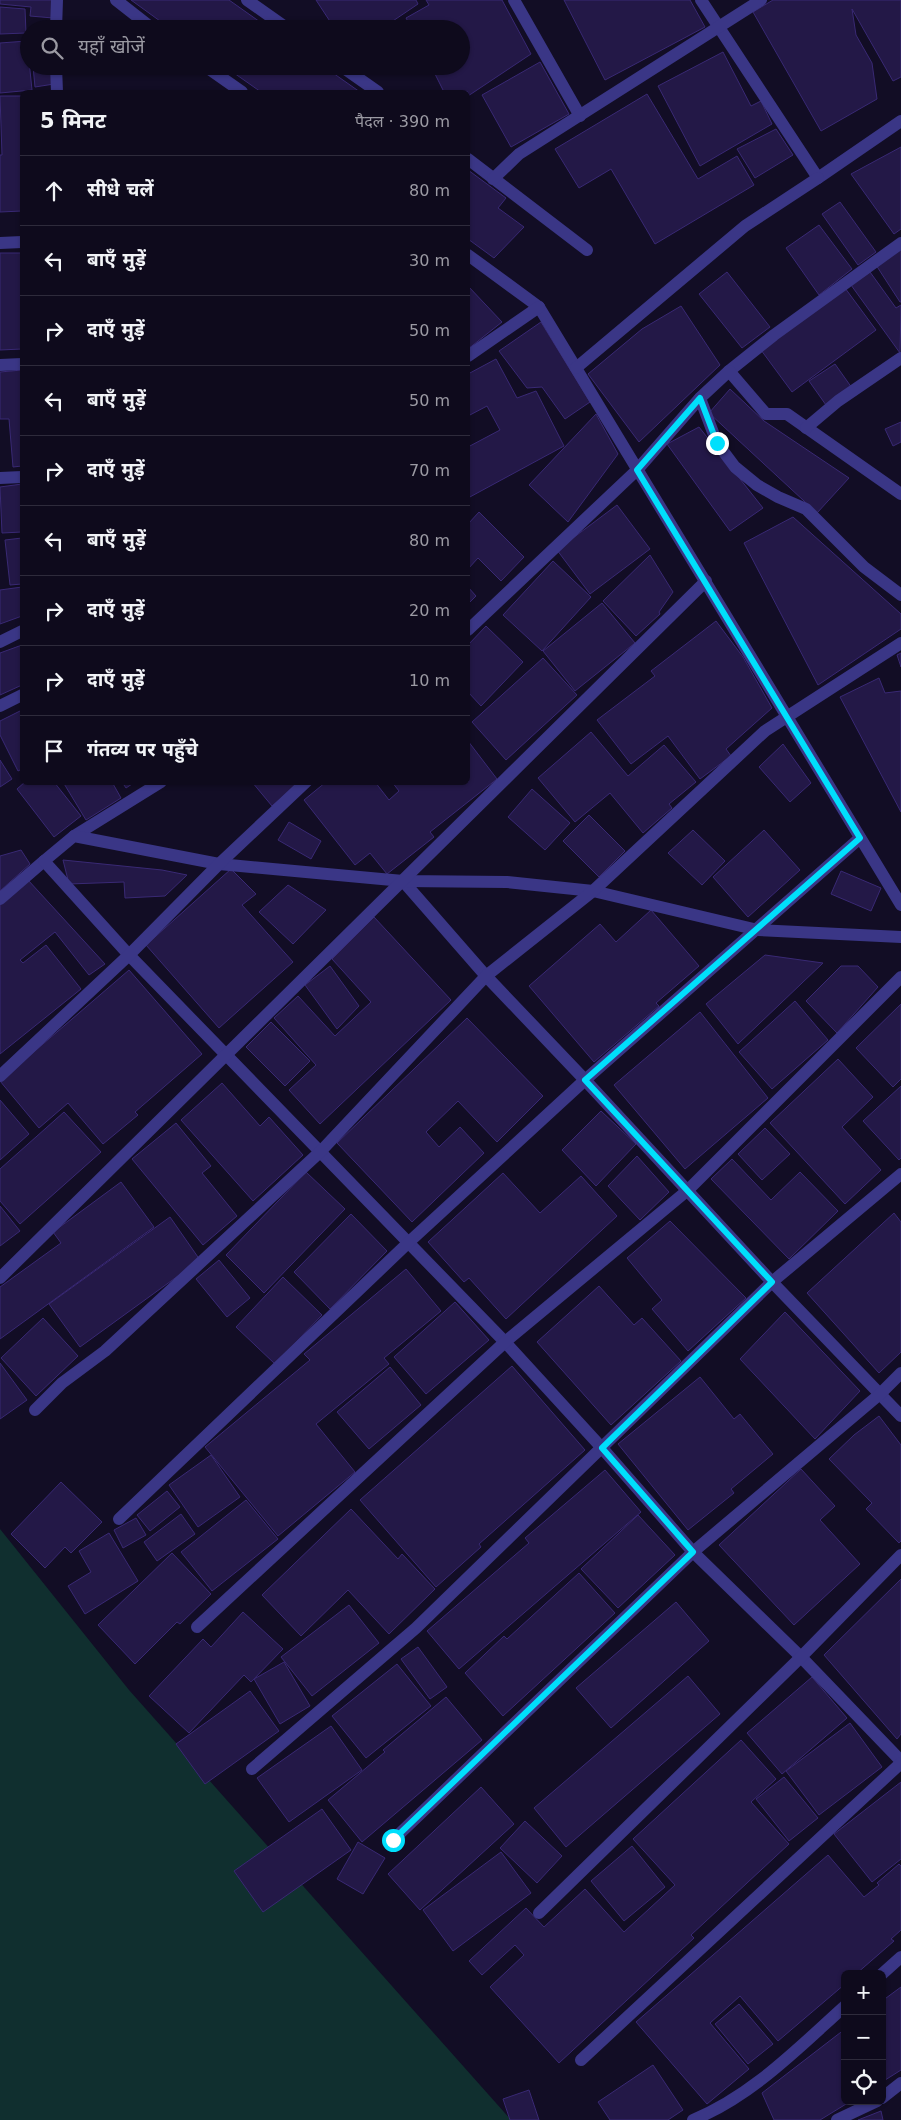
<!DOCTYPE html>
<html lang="hi">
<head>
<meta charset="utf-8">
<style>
	:root { --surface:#0e0a1c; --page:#1c1829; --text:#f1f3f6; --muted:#9b9aa3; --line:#2e2b3b }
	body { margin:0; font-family:"DejaVu Sans","Noto Sans Devanagari",sans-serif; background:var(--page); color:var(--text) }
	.controls { position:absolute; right:15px; bottom:15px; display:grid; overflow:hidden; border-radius:8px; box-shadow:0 1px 4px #0004 }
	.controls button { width:45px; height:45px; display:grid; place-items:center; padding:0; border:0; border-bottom:1px solid var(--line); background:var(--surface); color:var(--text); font:25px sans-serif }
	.stop { position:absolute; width:15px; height:15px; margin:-11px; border:4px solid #00dffc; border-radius:50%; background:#fff }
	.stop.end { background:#00dffc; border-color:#fff; box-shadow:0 1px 5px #0008 }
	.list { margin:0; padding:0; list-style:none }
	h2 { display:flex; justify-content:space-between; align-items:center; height:65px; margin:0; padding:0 20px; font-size:21px }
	h2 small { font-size:16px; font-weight:400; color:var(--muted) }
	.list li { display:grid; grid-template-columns:32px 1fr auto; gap:15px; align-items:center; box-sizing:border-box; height:70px; padding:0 20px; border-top:1px solid var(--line) }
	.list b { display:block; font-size:19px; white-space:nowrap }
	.list em { font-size:16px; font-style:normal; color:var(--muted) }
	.icon { flex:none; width:28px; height:28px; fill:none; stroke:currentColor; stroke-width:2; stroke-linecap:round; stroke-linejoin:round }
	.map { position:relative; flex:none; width:901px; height:2120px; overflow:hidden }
	.search { position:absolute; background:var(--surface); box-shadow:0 1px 4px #0004; left:20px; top:20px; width:450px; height:55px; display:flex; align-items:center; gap:12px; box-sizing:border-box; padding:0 18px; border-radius:28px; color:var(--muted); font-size:19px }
	.panel { position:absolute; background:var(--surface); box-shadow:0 1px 4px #0004; left:20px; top:90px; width:450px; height:695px; border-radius:8px }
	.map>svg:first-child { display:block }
	.green { fill:#102f2f }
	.building { fill:#231847; stroke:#392974 }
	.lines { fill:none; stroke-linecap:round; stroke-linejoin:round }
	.minor { stroke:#3a3686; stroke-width:12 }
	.route { stroke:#00dffc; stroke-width:6 }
</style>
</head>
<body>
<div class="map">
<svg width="901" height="2120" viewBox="0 0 901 2120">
	<rect width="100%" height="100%" fill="#120d25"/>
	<polygon class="green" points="0,1529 129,1690 511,2120 0,2120"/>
	<g class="building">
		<polygon points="0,0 54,0 53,18 30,16 31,7 0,4"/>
		<polygon points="131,0 229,0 270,29 171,29"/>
		<polygon points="316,0 416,0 418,4 381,29 335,29"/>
		<polygon points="426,0 502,0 531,54 468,96 468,92 444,92 431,66 461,66 461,29 412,29 406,18 429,5"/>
		<polygon points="564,0 690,0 705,27 605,80"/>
		<polygon points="773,0 901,0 901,77 893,81 852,9 856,35 872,63 877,99 821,131 753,12"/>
		<polygon points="0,7 25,9 26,33 0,34"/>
		<polygon points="27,41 32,90 0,93 0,43"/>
		<polygon points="723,52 751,106 761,101 772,124 700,166 658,86"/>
		<polygon points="540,62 569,114 511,147 482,95"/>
		<polygon points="33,66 53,66 54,84 35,87"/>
		<polygon points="224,66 323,66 360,92 261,92"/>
		<polygon points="647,94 698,179 737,156 754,185 655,244 611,169 579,188 555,149"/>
		<polygon points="0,96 22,96 22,211 0,212 0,155 2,155"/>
		<polygon points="776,129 793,155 755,178 737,149"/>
		<polygon points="901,147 901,229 894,234 851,174"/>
		<polygon points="468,170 506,198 498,208 524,227 494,258 468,239"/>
		<polygon points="840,202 876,252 858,265 822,214"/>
		<polygon points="819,225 852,269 819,295 786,248"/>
		<polygon points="901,248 901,302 900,302 876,265"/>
		<polygon points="0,253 22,253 22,349 0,350"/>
		<polygon points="727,272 770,327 742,348 699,294"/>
		<polygon points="870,272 896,308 901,305 900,353 851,285"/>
		<polygon points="468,286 502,322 468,349"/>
		<polygon points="845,288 876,330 792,392 761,350"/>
		<polygon points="681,306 720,365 639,442 588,374 642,329"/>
		<polygon points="541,322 590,402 565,419 542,387 527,388 499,351"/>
		<polygon points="496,359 517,398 536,391 564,446 468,498 468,447 500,430 487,406 468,416 468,374"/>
		<polygon points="835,364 852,388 826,405 809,381"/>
		<polygon points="22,370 22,466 13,467 9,419 0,419 0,372"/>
		<polygon points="730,389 764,421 849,478 817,513 709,413"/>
		<polygon points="596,414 618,454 568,522 529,485"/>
		<polygon points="901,422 901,442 893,446 885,429"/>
		<polygon points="699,427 763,508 730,531 667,444"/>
		<polygon points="22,484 22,532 2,533 0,487"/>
		<polygon points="617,505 650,549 590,594 557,550"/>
		<polygon points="479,512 524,557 501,581 478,558 468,569 468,524"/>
		<polygon points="793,517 901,614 901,629 818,685 744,543"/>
		<polygon points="22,538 22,584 10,585 5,540"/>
		<polygon points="650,555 673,592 659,612 660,614 636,636 603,601"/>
		<polygon points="553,561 591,597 542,651 503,615"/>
		<polygon points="22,587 22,616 0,624 0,590"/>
		<polygon points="468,587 476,596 468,604"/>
		<polygon points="602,603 635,643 575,691 543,651"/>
		<polygon points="716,621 743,657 772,708 726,749 731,756 700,779 668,736 631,764 597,720 655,676 651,671"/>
		<polygon points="486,626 523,662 481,706 468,692 468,645"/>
		<polygon points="22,645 22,685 0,695 0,653"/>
		<polygon points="901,653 901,667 897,655"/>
		<polygon points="543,658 577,695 506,760 472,722"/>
		<polygon points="879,678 885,693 901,691 901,812 840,697"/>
		<polygon points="22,710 22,769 18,771 0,735 0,721"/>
		<polygon points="591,732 628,776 664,745 696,782 669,804 672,808 643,833 610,793 575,822 538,778"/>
		<polygon points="468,741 497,779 430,832 434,837 387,874 370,853 355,865 304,800 326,782 375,782 389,800 399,791 392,782 468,782"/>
		<polygon points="783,744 811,783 790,802 759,767"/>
		<polygon points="0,760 12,779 0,787"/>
		<polygon points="25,782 54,782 81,816 54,837 17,789"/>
		<polygon points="63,782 112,782 121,798 86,820"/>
		<polygon points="122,782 135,782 126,788"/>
		<polygon points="252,782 300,782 272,806"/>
		<polygon points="532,789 570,823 545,850 508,817"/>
		<polygon points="589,815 625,851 599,877 563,841"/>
		<polygon points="289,822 321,841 311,859 278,840"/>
		<polygon points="693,830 725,861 702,885 668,853"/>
		<polygon points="764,830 800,870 748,917 713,877"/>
		<polygon points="21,850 30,864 0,891 0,856"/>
		<polygon points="63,860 162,870 187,875 165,896 125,898 124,882 69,884"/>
		<polygon points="231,869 256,894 242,905 293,962 219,1028 146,945"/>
		<polygon points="841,871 881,888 871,911 831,894"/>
		<polygon points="28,880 105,964 89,975 55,932 20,960 23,963 46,945 81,989 0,1054 0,905"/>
		<polygon points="288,885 326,910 293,944 259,912"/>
		<polygon points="651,910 699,966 656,1003 659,1006 594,1062 529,986 600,924 616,942"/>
		<polygon points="374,917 451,1000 320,1124 289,1090 316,1065 274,1018 298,996 335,1036 371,1002 332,959"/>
		<polygon points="765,955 823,963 738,1044 706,1004"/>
		<polygon points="330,966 359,1006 337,1029 305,985"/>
		<polygon points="841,966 858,966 878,987 837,1033 806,1001"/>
		<polygon points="129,970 202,1054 135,1112 138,1115 103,1144 68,1103 39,1128 0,1081"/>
		<polygon points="795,1001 828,1040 772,1089 739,1052"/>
		<polygon points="901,1004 901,1079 893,1087 856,1048"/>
		<polygon points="700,1012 768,1098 685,1169 614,1085"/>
		<polygon points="467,1018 543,1096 497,1142 458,1101 426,1132 439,1147 460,1127 484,1153 412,1222 337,1143"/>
		<polygon points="271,1022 310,1061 285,1086 246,1047"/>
		<polygon points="838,1059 873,1097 842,1127 881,1170 845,1204 770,1123"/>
		<polygon points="222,1083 260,1126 269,1117 303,1155 253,1201 181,1120"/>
		<polygon points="901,1086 901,1158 899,1160 863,1121"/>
		<polygon points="0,1100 29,1134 0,1160"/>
		<polygon points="601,1111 636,1144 596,1186 562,1150"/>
		<polygon points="64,1112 101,1152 20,1224 0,1201 0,1169"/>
		<polygon points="176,1123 211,1166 202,1173 237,1216 203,1245 132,1159"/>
		<polygon points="765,1128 790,1154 762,1180 738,1154"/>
		<polygon points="637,1156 669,1192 640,1220 608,1186"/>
		<polygon points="732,1159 771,1200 800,1172 838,1211 789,1259 711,1179"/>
		<polygon points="306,1172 345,1209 264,1293 226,1255"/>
		<polygon points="503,1173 540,1213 581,1176 617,1216 506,1319 469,1278 464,1282 428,1242"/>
		<polygon points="121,1182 154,1227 0,1339 0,1287 61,1243 53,1232"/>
		<polygon points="0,1206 20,1231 0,1246"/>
		<polygon points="894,1213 901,1222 901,1352 879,1373 807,1293"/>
		<polygon points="351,1214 387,1251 330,1309 294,1272"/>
		<polygon points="170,1217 200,1260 80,1347 49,1304"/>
		<polygon points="670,1221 746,1298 688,1351 652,1309 662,1300 627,1258"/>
		<polygon points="219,1260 250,1298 227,1317 196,1279"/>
		<polygon points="406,1269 441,1311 384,1358 389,1364 316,1424 355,1472 278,1536 205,1447 310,1360 304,1354"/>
		<polygon points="283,1277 322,1315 275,1364 236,1327"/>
		<polygon points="599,1286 634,1325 642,1318 681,1361 611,1425 537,1342"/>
		<polygon points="455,1302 489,1340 426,1394 394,1357"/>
		<polygon points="785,1312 860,1391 815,1439 740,1359"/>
		<polygon points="43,1318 78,1356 36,1396 1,1358"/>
		<polygon points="0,1363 27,1400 0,1419"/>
		<polygon points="512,1366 585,1450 479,1544 481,1547 436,1587 360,1500"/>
		<polygon points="390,1367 421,1405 369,1449 337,1412"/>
		<polygon points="700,1377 734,1419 740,1414 773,1454 731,1489 734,1493 688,1530 618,1444"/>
		<polygon points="879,1416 901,1445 901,1541 899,1543 866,1509 872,1503 829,1459 854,1435"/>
		<polygon points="211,1455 240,1497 198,1527 169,1485"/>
		<polygon points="801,1469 835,1506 820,1520 860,1564 794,1625 719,1545"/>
		<polygon points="605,1470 641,1512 459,1669 427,1631 529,1543 525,1538"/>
		<polygon points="61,1482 102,1522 71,1553 65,1547 45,1568 11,1534"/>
		<polygon points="167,1491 180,1507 150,1531 137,1515"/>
		<polygon points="246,1500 278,1539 212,1591 181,1552"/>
		<polygon points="351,1509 398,1559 402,1554 435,1589 389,1634 348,1590 301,1636 262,1595"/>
		<polygon points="181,1514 195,1534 157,1561 144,1542"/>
		<polygon points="638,1515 675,1555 618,1608 581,1569"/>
		<polygon points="136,1518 146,1535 123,1548 114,1530"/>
		<polygon points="109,1533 138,1581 85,1614 68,1586 91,1572 79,1551"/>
		<polygon points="172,1553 211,1594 180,1624 177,1622 135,1664 98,1625"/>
		<polygon points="579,1573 615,1613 503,1716 465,1673 504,1636 507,1639"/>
		<polygon points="901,1579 901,1734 897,1739 824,1655"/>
		<polygon points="676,1602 709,1641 611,1728 576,1688"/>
		<polygon points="349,1605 379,1643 312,1696 281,1657"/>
		<polygon points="243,1612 283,1649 251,1682 244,1675 189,1733 149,1696 203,1639 211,1647"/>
		<polygon points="418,1647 447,1687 430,1699 401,1659"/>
		<polygon points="284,1662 310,1706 280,1724 254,1679"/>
		<polygon points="397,1664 431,1706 366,1758 332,1716"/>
		<polygon points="688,1676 720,1714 566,1847 534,1808"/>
		<polygon points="812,1677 847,1718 782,1774 747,1733"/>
		<polygon points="250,1691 279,1731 205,1784 176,1744"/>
		<polygon points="446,1697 482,1740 362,1842 328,1800 385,1752 383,1750"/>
		<polygon points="850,1723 882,1767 819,1815 786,1771"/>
		<polygon points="331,1726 362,1770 289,1822 257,1778"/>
		<polygon points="741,1740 776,1779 751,1802 789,1844 691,1935 694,1938 559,2063 490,1987 524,1955 515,1945 482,1975 469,1961 526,1908 544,1927 585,1889 624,1932 675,1885 633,1839"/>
		<polygon points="784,1777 818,1818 789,1841 756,1799"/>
		<polygon points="901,1782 901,1859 872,1882 834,1834"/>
		<polygon points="481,1787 514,1824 420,1910 388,1874"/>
		<polygon points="322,1809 351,1850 263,1912 234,1871"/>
		<polygon points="525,1821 562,1856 537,1883 500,1848"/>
		<polygon points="358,1842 385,1858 363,1894 337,1879"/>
		<polygon points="632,1846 665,1887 624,1921 591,1881"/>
		<polygon points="501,1852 531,1893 453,1951 423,1910"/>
		<polygon points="828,1855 864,1897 879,1885 877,1883 899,1864 901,1866 901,1930 891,1939 894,1941 856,1974 845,1974 845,1984 778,2041 740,1996 710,2023 749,2069 707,2104 636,2022"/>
		<polygon points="901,1987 901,2070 882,2082 882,2001"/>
		<polygon points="739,2004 773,2044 748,2064 715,2024"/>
		<polygon points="845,2029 845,2101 851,2101 820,2120 774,2120 762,2093"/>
		<polygon points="653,2065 683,2110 668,2120 610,2120 598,2102"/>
		<polygon points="529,2090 539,2120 510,2120 503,2099"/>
		<polygon points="881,2111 883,2120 858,2120"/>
	</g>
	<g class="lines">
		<g class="minor">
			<polyline points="116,0 153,29"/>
			<polyline points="247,0 288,29"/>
			<polyline points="514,0 580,116"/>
			<polyline points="701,0 818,178 901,121"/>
			<polyline points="56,29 57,0"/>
			<polyline points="56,66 57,92"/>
			<polyline points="205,66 242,92"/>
			<polyline points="341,66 378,92"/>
			<polyline points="468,159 587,250"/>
			<polyline points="493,179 519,154 761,0"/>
			<polyline points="0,243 22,242"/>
			<polyline points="468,255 539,307 901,905"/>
			<polyline points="468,356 539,307"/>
			<polyline points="0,365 22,364"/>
			<polyline points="576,368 745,226 818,178"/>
			<polyline points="729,371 774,335 901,243"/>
			<polyline points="700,398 729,371 766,414 787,414 901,494"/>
			<polyline points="806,428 838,401 901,358"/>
			<polyline points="0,478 22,477"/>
			<polyline points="468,630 637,470 700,398 717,443 735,467 757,485 778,497 806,509 864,567 901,595"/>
			<polyline points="0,642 22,631"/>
			<polyline points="0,706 22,695"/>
			<polyline points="74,836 161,782"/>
			<polyline points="403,881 486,976 585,1080 772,1282 901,1416"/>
			<polyline points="0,899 44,861"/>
			<polyline points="901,937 758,930 593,891 507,882 403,881 219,864 74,836 44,861 129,955 505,1342 602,1448 693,1552 801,1657 901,1761"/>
			<polyline points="0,1076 129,955 219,864 306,782"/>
			<polyline points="0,1278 706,581"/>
			<polyline points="35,1410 62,1383 105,1351 321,1151 486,976 593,891 765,731 901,643"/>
			<polyline points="119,1519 409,1242 585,1080 860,838"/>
			<polyline points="197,1627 505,1342 688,1190 901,977"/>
			<polyline points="252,1769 416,1628 772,1282 901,1174"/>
			<polyline points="393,1840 693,1552 880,1394 901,1373"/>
			<polyline points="539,1913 801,1657 901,1555"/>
			<polyline points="882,1974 901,1957"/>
			<polyline points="581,2060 901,1763"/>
			<polyline points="882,2098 901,2083"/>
			<path d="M693,2120C753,2095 797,2049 845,2006"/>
			<polyline points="837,2120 877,2101"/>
		</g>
	</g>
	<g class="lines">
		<polyline class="route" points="393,1840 693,1552 602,1448 772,1282 585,1080 860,838 637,470 700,398 717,443"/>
	</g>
</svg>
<div class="controls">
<button>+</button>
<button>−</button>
<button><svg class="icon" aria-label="locate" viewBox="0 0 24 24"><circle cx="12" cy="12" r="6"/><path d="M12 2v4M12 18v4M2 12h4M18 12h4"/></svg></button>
</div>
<div class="stop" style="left:393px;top:1840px"></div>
<div class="stop end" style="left:717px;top:443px"></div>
<div class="search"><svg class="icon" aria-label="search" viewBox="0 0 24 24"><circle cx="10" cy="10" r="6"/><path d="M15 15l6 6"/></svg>यहाँ खोजें</div>
<section class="panel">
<h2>5 मिनट<small>पैदल · 390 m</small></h2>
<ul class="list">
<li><svg class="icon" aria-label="ahead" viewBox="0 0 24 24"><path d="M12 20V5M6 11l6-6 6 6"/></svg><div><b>सीधे चलें</b></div><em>80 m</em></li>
<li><svg class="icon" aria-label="left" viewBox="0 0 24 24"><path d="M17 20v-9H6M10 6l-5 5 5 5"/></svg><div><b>बाएँ मुड़ें</b></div><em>30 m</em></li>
<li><svg class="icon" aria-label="right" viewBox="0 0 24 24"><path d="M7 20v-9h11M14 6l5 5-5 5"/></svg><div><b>दाएँ मुड़ें</b></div><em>50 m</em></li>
<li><svg class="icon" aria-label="left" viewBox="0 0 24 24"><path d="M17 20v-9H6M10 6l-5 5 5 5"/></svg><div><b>बाएँ मुड़ें</b></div><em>50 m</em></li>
<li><svg class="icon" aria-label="right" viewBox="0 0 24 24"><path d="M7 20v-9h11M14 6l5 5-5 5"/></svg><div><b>दाएँ मुड़ें</b></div><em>70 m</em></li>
<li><svg class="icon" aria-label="left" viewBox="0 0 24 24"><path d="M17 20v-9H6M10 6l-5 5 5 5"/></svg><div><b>बाएँ मुड़ें</b></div><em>80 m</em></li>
<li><svg class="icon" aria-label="right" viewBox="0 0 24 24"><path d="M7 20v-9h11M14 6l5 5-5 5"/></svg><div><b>दाएँ मुड़ें</b></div><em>20 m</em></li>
<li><svg class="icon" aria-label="right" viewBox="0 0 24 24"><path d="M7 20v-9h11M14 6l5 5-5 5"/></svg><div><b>दाएँ मुड़ें</b></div><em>10 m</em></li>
<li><svg class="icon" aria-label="arrive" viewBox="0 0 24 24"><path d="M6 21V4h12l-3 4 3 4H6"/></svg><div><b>गंतव्य पर पहुँचे</b></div></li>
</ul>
</section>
</div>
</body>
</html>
